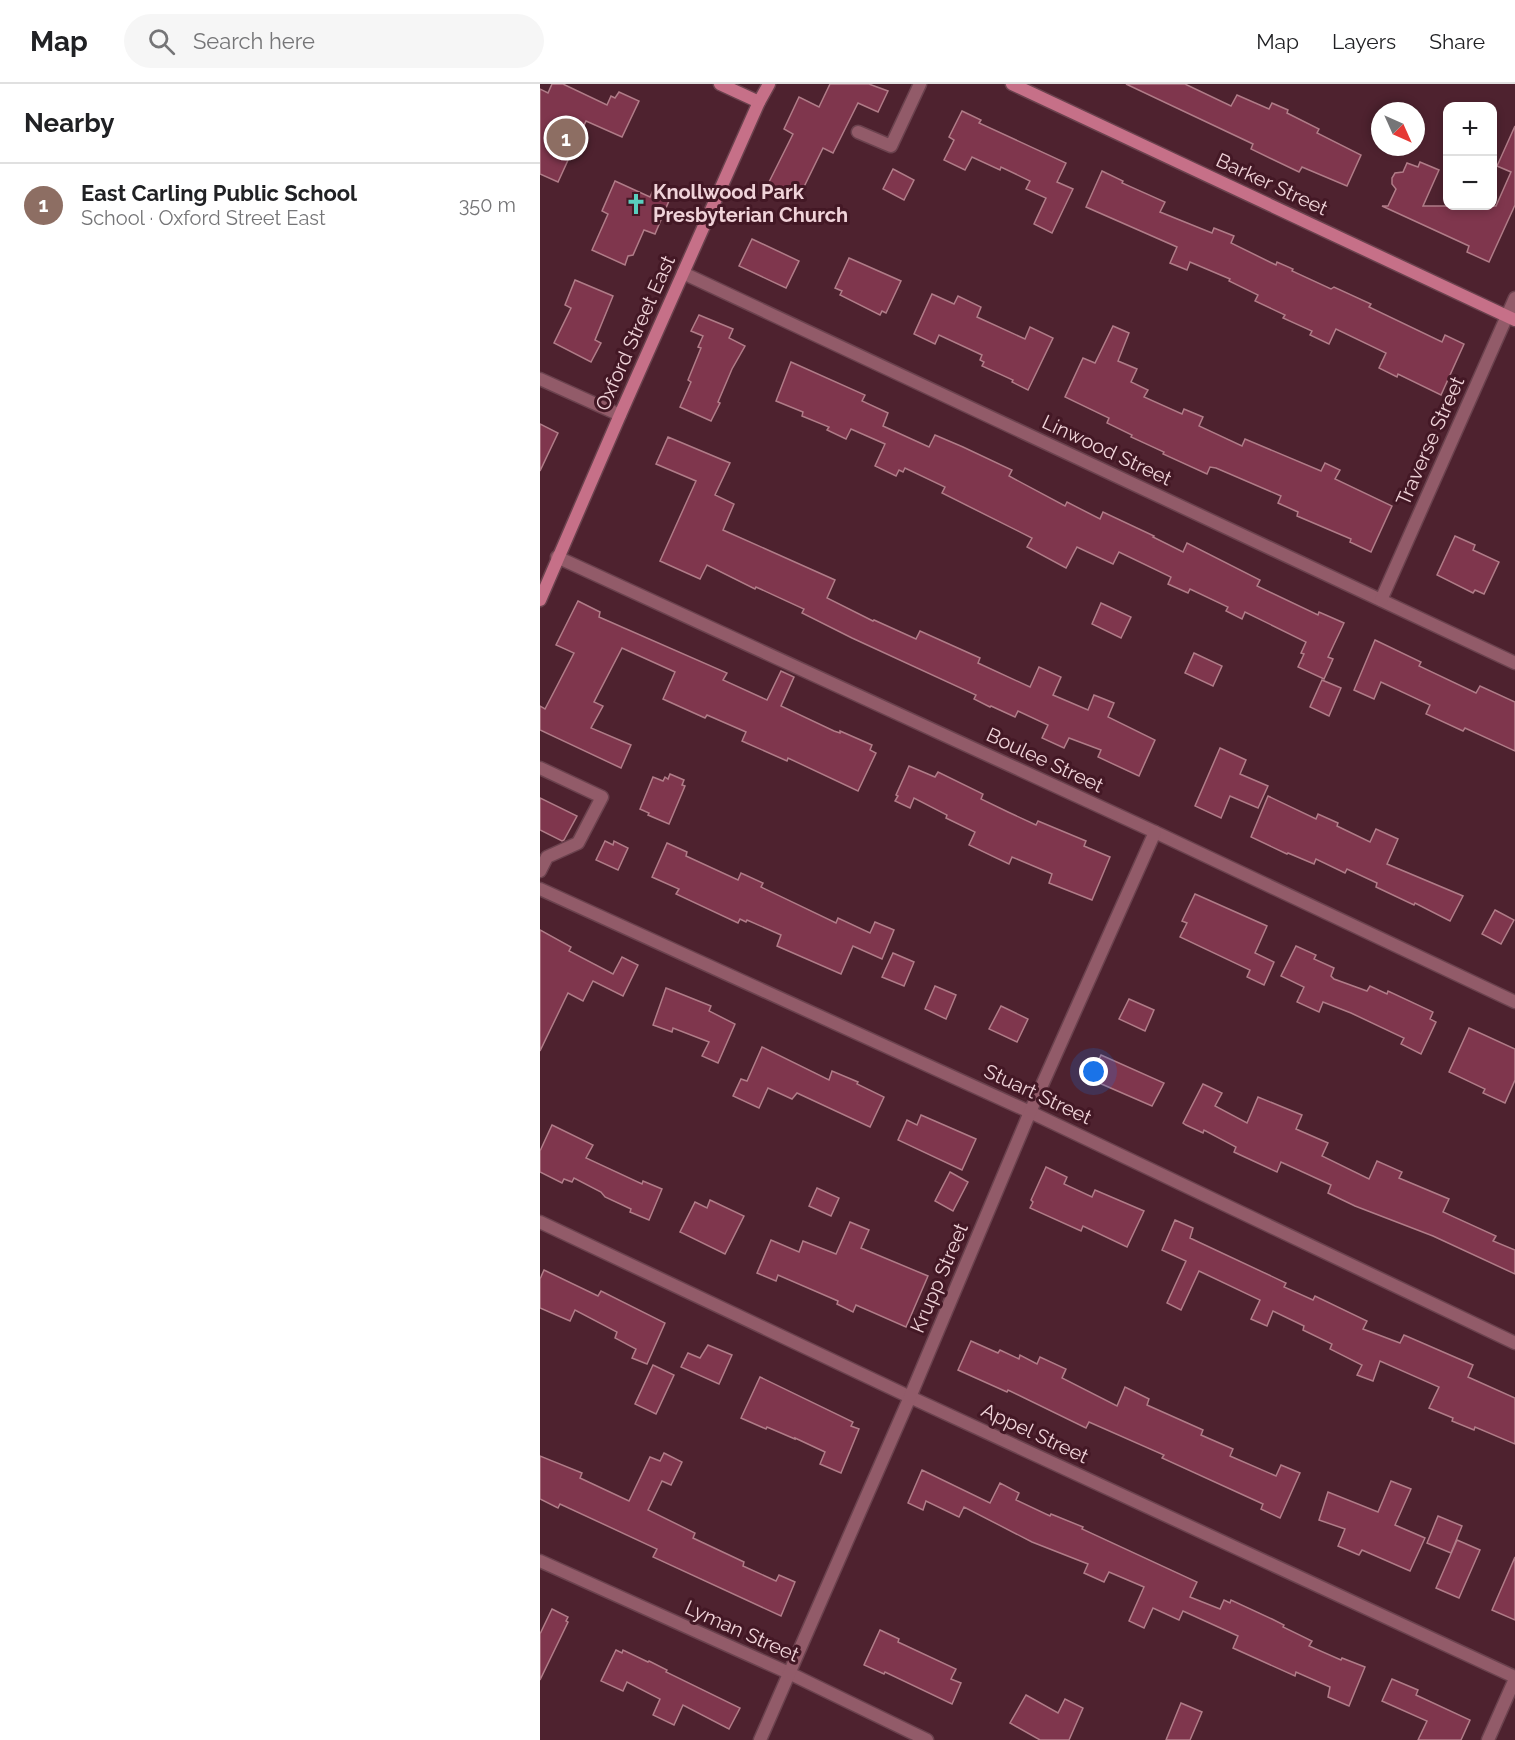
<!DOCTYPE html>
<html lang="en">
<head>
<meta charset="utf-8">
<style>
	:root { --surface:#fff; --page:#f6f6f6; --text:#202124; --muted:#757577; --line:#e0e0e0; --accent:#db2777 }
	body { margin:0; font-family:Raleway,sans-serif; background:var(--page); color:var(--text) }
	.controls { position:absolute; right:18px; top:18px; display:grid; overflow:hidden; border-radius:12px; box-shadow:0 3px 9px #0003 }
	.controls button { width:54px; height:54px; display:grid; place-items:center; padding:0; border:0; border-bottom:2px solid var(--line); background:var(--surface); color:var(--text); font:30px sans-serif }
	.compass { position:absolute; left:831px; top:18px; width:54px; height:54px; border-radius:50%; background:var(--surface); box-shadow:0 3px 9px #0003; rotate:135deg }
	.you { position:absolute; left:554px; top:988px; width:21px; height:21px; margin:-15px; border:4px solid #fff; border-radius:50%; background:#1a73e8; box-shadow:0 0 0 9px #1a73e833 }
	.badge { display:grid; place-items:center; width:39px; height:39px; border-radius:50%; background:var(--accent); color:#fff; font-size:20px; font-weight:700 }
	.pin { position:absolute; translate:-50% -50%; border:3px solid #fff; box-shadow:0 2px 6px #0006 }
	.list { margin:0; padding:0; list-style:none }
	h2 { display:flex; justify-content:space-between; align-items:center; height:78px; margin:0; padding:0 24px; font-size:26px }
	h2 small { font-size:20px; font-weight:400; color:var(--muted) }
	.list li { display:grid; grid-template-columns:39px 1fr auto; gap:18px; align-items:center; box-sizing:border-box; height:84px; padding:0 24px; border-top:2px solid var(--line) }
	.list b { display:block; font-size:22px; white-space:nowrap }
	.list p { margin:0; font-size:20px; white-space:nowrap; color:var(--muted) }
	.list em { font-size:20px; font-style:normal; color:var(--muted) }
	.icon { flex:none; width:33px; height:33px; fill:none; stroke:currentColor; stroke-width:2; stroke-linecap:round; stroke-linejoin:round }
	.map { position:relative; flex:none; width:975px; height:1656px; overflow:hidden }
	header { display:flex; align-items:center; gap:36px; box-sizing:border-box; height:84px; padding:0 30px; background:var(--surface); border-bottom:2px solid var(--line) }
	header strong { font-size:28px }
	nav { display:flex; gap:33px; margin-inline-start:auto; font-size:21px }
	.search { width:420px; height:54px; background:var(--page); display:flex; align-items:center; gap:15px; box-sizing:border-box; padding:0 21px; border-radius:33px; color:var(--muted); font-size:22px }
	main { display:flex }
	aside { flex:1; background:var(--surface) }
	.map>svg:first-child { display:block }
	.building { fill:#7f364d; stroke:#b07c88; stroke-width:1.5 }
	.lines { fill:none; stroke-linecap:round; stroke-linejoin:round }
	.lane-casing { stroke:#6b424e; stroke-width:15 }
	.street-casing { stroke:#6b424e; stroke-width:15 }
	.secondary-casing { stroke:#6b424e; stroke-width:15 }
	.lane { stroke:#925b69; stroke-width:12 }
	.street { stroke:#925b69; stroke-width:12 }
	.secondary { stroke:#c67088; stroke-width:12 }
	.labels { text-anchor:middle; stroke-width:6; stroke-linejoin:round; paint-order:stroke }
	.street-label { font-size:20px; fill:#f0d3d9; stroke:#431825 }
	.poi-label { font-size:20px; font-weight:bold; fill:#f0d3d9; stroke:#431825; text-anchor:start }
</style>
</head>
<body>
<header>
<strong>Map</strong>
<div class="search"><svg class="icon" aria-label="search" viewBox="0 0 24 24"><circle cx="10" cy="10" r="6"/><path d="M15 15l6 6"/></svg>Search here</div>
<nav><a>Map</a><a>Layers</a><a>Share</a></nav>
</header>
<main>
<aside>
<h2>Nearby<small></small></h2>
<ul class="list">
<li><span class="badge" style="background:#8d6e63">1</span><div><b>East Carling Public School</b><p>School · Oxford Street East</p></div><em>350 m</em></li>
</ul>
</aside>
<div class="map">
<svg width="975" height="1656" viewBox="0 0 975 1656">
	<rect width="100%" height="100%" fill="#4e222f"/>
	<g class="building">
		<polygon points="12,0 23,0 67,21 71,12 75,14 79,8 99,17 82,53 46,37 18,98 0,90 0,5 8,9"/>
		<polygon points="290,0 329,0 348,7 338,28 318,19 293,69 283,64 258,115 227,102 253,50 244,45 259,13 279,23"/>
		<polygon points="586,0 645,0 691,22 697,11 729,25 732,19 748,26 747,29 779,45 777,49 821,71 807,102 762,83 759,88 711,65 713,60"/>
		<polygon points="422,27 441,36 439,39 526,79 517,98 533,105 512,149 494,140 506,114 486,105 490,97 461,83 460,86 432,73 425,86 404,76 414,56 409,53"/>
		<polygon points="975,42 975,121 949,178 927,168 929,162 842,122 848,122 856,105 852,100 852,94 855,89 863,88 867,79 878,83 880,78 899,86 883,122 956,122 971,88 957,82"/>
		<polygon points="353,85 374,96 364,116 343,105"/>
		<polygon points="562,87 583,97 582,99 625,118 620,128 672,149 674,144 694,152 691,159 736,181 737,178 753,185 752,187 791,205 794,203 831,220 829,223 902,258 905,251 924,260 901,311 858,290 857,293 839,284 846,269 796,245 789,260 770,251 772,247 743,234 745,231 715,217 718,211 689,197 690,195 650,178 647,186 630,179 637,163 546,123"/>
		<polygon points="75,97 110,113 114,104 131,112 115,150 104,146 93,171 88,172 85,181 52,166 68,130 62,127"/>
		<polygon points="212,155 259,177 246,204 199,182"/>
		<polygon points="309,174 361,197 346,229 342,227 340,231 300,211 302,207 295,204"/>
		<polygon points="35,196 73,212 55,256 61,259 51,278 14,259 31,224 25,221"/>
		<polygon points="392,210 414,220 418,212 441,223 437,233 485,255 490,243 513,254 488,306 472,298 473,296 442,282 444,278 440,276 442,271 399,251 395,260 374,250"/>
		<polygon points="159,231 193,245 189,254 205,262 192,285 178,318 180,319 171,337 140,323 151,298 148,296 161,264 158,263 163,252 151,247"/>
		<polygon points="573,242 589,249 578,277 597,285 591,298 608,306 604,313 642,330 644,325 663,333 659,342 702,362 705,355 781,387 785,379 800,386 795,395 852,422 831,468 810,458 811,455 757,432 758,428 738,419 741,412 676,384 670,383 667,390 623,370 624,368 591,353 592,351 567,339 569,334 525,313 543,274 555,279"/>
		<polygon points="251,278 325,311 322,317 348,329 343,342 389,363 395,351 423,363 472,386 469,392 525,422 527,418 560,435 563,428 614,452 613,453 643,468 647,459 720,496 717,502 778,531 779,528 804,539 788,573 793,575 784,595 758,583 764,570 761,569 766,558 705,528 702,535 686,527 688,523 650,505 648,509 628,500 631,493 579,468 573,480 537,463 526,484 487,463 492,454 402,409 405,403 365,384 363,388 359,386 356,392 335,382 345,360 311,345 306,355 287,346 289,343 262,332 263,328 236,317"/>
		<polygon points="0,340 18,349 0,387"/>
		<polygon points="128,353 190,379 175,411 194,420 183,446 295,496 287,514 333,537 334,536 376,555 380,547 440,574 438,579 490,603 499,583 521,593 513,611 548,626 554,611 574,619 568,633 615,656 599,692 558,673 561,666 529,654 524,664 502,654 508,641 478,627 475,633 451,622 450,623 434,615 436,611 312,554 262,529 264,525 216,503 215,505 167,481 160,495 120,477 156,397 116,380"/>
		<polygon points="915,452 935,461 933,466 959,478 944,510 935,506 933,509 897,491"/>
		<polygon points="38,517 60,528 59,533 187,589 183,596 227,616 241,587 254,593 241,622 294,647 300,649 300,647 332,661 330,666 336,669 318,707 248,674 247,677 202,657 206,648 167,631 165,634 123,615 135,588 82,564 54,618 63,622 51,644 91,661 81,684 0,646 0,622 5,625 34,569 16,561"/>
		<polygon points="561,519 591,533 581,554 552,540"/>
		<polygon points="835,556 881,578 879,582 936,609 940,602 975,618 975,667 925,644 923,647 886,630 890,621 841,598 834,615 814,606"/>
		<polygon points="654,569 682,582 673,602 645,589"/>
		<polygon points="782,596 801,604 789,632 770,623"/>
		<polygon points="680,664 706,676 700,690 728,702 718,724 690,712 681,734 655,722"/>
		<polygon points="369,682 395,693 398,688 443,710 441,715 468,728 496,741 498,737 546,757 544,762 570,773 552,816 509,799 512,790 510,789 472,773 469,780 429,761 435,748 406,734 407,731 374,714 370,724 355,717 358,712 356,711"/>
		<polygon points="130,690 144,696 142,701 145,702 129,740 108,731 109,729 100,725 113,693 123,697 125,693 128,695"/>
		<polygon points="728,712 776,735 778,730 798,739 797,742 830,758 836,745 858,755 847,780 923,812 910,837 875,819 874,821 836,803 837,799 807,785 805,789 776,775 774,780 748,769 747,770 711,753"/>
		<polygon points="0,714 37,732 24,756 22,757 0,746"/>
		<polygon points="65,757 73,761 74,757 88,764 78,786 56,776"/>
		<polygon points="127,759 147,768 146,772 198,796 201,789 223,799 221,803 296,839 298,834 330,849 335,838 354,846 342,875 313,862 301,890 237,862 241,851 207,836 206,838 200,835 198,839 136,810 139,805 112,793"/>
		<polygon points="655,810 727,842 715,869 734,878 724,901 707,893 710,886 640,853 647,839 642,837"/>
		<polygon points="955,826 974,836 961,860 942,850"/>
		<polygon points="0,846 31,863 29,867 73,890 82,873 98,881 83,912 53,897 43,917 28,909 0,967"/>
		<polygon points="756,862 776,871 774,875 794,884 791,892 794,895 827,907 830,902 847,910 848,907 893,928 890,935 896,938 881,970 861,960 864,954 811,929 783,918 779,928 757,918 764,903 741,892"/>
		<polygon points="353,869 374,878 364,902 342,893"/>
		<polygon points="395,902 416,911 406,935 385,925"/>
		<polygon points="126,904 171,922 169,927 195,940 178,979 162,972 169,958 133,944 132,948 113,941"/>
		<polygon points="589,915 614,926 605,947 579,935"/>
		<polygon points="461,922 488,935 477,958 449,945"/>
		<polygon points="929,944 975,965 975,996 965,1019 943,1009 945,1005 909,988"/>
		<polygon points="222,963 289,996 292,987 318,998 317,1000 344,1013 330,1043 257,1009 252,1015 228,1004 219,1024 193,1012 201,995 207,997"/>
		<polygon points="561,971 624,999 612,1022 550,995"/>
		<polygon points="663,1000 682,1009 675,1022 707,1039 718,1013 762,1031 756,1045 788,1059 782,1072 829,1095 837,1077 862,1088 859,1094 909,1115 903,1128 956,1152 953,1157 975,1166 975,1190 893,1152 815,1122 788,1109 791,1101 741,1078 737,1088 694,1068 696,1063 664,1046 663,1049 646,1041 643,1039"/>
		<polygon points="381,1031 436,1055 422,1086 358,1056 367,1036 377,1041"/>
		<polygon points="12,1041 53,1061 46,1074 102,1100 103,1097 122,1105 109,1136 90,1128 91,1125 65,1113 61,1108 34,1094 32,1098 24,1095 22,1099 0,1088 0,1067"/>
		<polygon points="506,1083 527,1093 524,1100 552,1113 555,1106 604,1127 587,1163 543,1142 541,1147 490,1124 493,1118 491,1116"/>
		<polygon points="410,1088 428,1098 413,1127 395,1117"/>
		<polygon points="277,1104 299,1114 291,1132 269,1122"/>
		<polygon points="170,1116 204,1132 185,1170 140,1148 155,1118 167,1124"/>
		<polygon points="635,1136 653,1144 650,1154 746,1199 744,1203 773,1216 775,1212 827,1237 823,1245 860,1259 864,1251 933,1281 928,1293 975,1314 975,1360 935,1343 934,1346 912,1337 913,1334 889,1324 899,1303 840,1277 833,1297 817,1291 822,1281 790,1265 792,1260 763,1246 764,1242 733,1227 727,1242 711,1235 720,1216 659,1187 641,1226 627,1219 646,1177 622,1166"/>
		<polygon points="310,1138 329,1146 321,1164 388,1192 366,1243 316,1221 313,1228 297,1220 298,1217 238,1191 236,1197 217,1189 231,1156 259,1168 263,1157 296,1170"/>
		<polygon points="4,1186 58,1212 61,1207 125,1239 107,1280 92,1274 96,1265 75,1254 77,1248 35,1226 30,1237 0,1224 0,1195"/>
		<polygon points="431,1257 458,1269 460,1266 479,1275 480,1271 497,1280 500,1273 526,1285 522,1294 577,1322 585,1303 609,1315 607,1321 663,1346 661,1351 693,1365 690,1372 736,1392 741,1381 760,1389 740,1434 721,1425 723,1420 622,1374 624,1371 549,1338 546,1344 468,1306 467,1308 418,1286"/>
		<polygon points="168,1261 192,1271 179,1300 141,1283 148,1269 160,1274"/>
		<polygon points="113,1281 134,1291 116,1330 95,1320"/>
		<polygon points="220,1293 313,1338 311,1342 319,1345 301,1389 280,1380 285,1368 255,1354 255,1355 227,1343 226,1345 201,1334"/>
		<polygon points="124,1369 142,1378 131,1401 122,1397 108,1426 155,1449 153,1454 204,1478 203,1482 236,1497 239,1491 255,1498 241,1532 113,1473 117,1465 20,1420 18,1424 0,1415 0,1372 42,1389 40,1394 89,1417 110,1373 120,1377"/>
		<polygon points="382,1386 450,1419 460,1399 479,1409 476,1416 510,1432 511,1430 543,1443 542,1445 657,1498 650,1513 680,1525 684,1516 690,1519 691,1516 732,1535 744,1541 743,1543 772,1557 769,1562 801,1576 802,1574 825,1583 809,1622 788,1613 790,1603 756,1588 755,1592 693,1564 698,1552 643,1527 639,1536 613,1524 604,1544 589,1537 604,1503 569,1488 564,1498 544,1489 548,1480 492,1458 424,1423 419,1433 386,1417 383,1426 368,1419"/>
		<polygon points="851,1397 871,1405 855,1441 885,1454 870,1487 822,1466 819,1471 798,1462 805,1445 779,1436 788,1408 838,1428"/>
		<polygon points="898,1432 922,1442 911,1469 887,1459"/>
		<polygon points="917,1456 940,1466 919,1514 896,1504"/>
		<polygon points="975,1473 975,1536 952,1526"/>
		<polygon points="12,1525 28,1533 26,1537 28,1538 0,1596 0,1550"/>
		<polygon points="340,1546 359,1555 358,1558 416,1585 411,1595 421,1599 412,1620 345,1588 344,1590 324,1581"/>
		<polygon points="76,1566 82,1569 83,1566 108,1578 109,1577 127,1586 126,1588 200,1624 189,1645 143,1621 134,1641 113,1631 120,1615 87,1598 83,1607 61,1597"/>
		<polygon points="852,1595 878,1606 876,1611 930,1636 921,1656 878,1656 887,1637 842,1617"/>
		<polygon points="486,1611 518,1629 525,1615 543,1624 529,1656 500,1656 470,1639"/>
		<polygon points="641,1619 662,1628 650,1656 626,1656"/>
	</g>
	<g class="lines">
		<defs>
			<g id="lane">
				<polyline points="318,48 351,62 380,0"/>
				<polyline points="0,684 62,713 38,759 7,773 0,787"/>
			</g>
			<g id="street">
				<polyline points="143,189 975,579"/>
				<polyline points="0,295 80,331"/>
				<polyline points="17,473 615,748 975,918"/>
				<polyline points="841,516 975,214"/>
				<polyline points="0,805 490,1028 975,1259"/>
				<polyline points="0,1138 370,1313 975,1593"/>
				<polyline points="0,1477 249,1589 387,1656"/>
				<polyline points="220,1656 370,1313 490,1028 615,748"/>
				<polyline points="948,1656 975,1595"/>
			</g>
			<g id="secondary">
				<polyline points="180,0 219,18"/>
				<polyline points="472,0 975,236"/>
				<polyline points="0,516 80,331 219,18 229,0"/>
			</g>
		</defs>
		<use href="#lane" class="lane-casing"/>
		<use href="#street" class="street-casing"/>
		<use href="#secondary" class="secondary-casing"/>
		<use href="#lane" class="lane"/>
		<use href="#street" class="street"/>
		<use href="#secondary" class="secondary"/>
	</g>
	<defs>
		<symbol id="church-bare" viewBox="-9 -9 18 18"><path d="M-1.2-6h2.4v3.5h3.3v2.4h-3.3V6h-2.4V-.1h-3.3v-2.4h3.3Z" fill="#59cebe" stroke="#431825" stroke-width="2.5" paint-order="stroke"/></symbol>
	</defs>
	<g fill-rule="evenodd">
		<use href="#church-bare" x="81" y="105" width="30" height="30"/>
	</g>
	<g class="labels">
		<g class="street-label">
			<text transform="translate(732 100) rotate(25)" y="7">Barker Street</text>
			<text transform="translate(95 249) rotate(-66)" y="7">Oxford Street East</text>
			<text transform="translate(890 357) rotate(-66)" y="7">Traverse Street</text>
			<text transform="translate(567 366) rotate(25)" y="7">Linwood Street</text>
			<text transform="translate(505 676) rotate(25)" y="7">Boulee Street</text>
			<text transform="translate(498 1010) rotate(25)" y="7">Stuart Street</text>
			<text transform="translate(399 1194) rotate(-67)" y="7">Krupp Street</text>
			<text transform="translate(495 1349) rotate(25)" y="7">Appel Street</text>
			<text transform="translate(202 1547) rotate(24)" y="7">Lyman Street</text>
		</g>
		<g class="poi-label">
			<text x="113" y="115">Knollwood Park<tspan x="113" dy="23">Presbyterian Church</tspan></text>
		</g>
	</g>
</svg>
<div class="controls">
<button>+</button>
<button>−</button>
</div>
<svg class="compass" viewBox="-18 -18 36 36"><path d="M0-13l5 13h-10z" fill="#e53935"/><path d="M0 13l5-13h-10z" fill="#757577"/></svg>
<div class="you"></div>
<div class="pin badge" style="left:26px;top:54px;background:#8d6e63">1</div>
</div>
</main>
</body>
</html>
